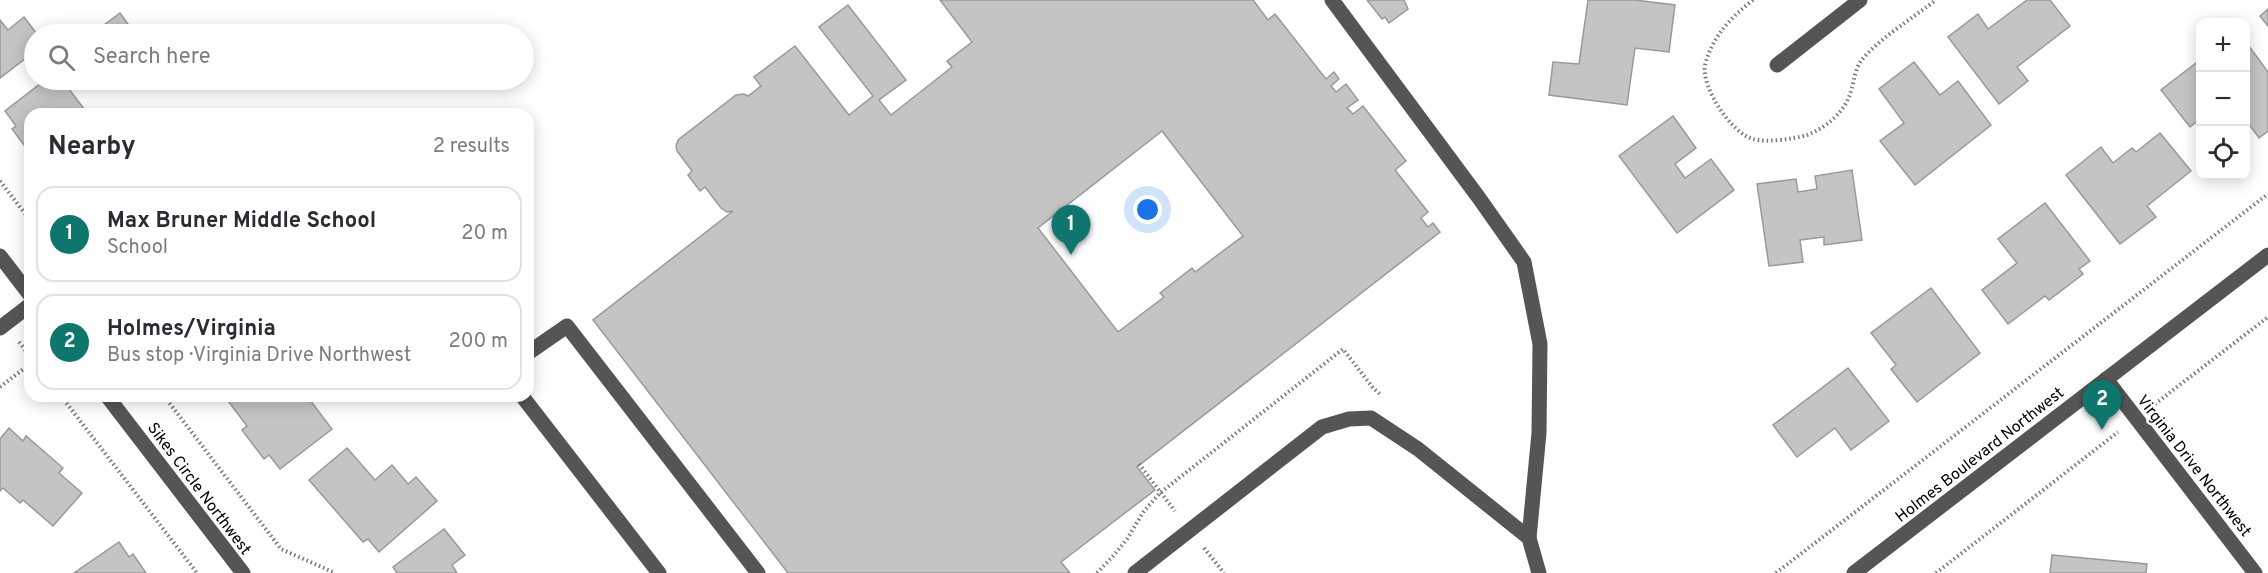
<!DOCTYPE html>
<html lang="en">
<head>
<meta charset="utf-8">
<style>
	:root { --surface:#fff; --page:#f7f7f7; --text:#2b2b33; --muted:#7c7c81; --line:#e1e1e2; --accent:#0f766e }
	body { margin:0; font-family:Overpass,sans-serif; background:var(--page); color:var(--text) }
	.controls { position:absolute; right:18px; top:18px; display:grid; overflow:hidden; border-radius:12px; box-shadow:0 3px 15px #0003 }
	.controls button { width:54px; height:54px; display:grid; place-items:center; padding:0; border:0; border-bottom:2px solid var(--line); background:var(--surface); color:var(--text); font:30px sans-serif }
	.you { position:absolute; left:1148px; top:210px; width:21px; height:21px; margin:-15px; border:4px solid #fff; border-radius:50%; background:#1a73e8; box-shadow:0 0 0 9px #1a73e833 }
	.badge { display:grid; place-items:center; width:39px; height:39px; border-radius:50%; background:var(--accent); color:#fff; font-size:20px; font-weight:700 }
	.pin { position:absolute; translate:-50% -50px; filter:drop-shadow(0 2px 3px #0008) }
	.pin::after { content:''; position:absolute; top:32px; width:21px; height:18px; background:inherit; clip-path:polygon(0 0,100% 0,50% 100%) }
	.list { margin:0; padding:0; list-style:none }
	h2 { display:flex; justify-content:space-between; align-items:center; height:78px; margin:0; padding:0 24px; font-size:26px }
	h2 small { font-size:20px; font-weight:400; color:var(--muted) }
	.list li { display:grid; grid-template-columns:39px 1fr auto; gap:18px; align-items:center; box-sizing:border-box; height:96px; margin:0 12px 12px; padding:0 12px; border:2px solid var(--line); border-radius:18px }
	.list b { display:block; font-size:22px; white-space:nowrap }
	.list p { margin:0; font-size:20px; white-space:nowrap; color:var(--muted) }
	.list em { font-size:20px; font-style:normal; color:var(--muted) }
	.icon { flex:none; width:33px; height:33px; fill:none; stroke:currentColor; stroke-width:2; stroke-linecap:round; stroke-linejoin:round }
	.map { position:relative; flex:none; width:2268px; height:573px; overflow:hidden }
	.search { position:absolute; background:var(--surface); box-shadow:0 3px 15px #0003; left:24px; top:24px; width:510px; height:66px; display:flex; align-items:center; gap:15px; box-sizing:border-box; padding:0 21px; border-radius:33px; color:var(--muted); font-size:22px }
	.panel { position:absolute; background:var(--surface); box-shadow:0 3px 15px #0003; left:24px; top:108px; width:510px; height:294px; border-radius:18px }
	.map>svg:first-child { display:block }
	.building { fill:#c4c4c4; stroke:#999; stroke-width:1.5; fill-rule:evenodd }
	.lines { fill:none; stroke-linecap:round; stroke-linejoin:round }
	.path { stroke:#777; stroke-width:4; stroke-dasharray:1.5 3; stroke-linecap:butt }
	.minor { stroke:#555; stroke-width:15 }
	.labels { text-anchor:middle; stroke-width:5; stroke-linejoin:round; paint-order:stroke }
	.street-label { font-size:16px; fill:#000; stroke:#fff }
</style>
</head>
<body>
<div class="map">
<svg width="2268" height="573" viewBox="0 0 2268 573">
	<rect width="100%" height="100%" fill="#fff"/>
	<g class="building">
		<path d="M940,0H1253L1268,20L1275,14L1326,79L1334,72L1339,79L1331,86L1336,92L1346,84L1358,100L1347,108L1353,114L1363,106L1406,161L1395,170L1428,212L1421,218L1428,227L1433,223L1440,232L1137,467L1155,490L1061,562L1070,573H788L593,320L733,211L727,212L721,208L705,187L700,191L688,175L692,171L677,151L676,146L678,140L736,95L744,94L748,96L761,86L754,77L795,46L849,115L873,96L819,27L848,5L906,80L879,100L891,115L952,67L947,61L972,42ZM1162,131L1243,236L1195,272L1192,268L1160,293L1164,297L1118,332L1038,228Z"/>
		<polygon points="1367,0 1404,0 1408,9 1389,23 1385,17 1382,19"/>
		<polygon points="1588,0 1635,0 1675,5 1669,52 1635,48 1627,105 1549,95 1553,62 1579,64"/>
		<polygon points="2027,0 2050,0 2070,26 2017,67 2028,81 1999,104 1948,37 1978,14 1988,29"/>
		<polygon points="2268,9 2268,26 2260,16"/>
		<polygon points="120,13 133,31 129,34 92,34"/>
		<polygon points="24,17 37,34 34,34 34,52 0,78 0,20 8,30"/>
		<polygon points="2246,42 2268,72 2268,131 2259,138 2246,120"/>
		<polygon points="2200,60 2200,119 2190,127 2161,90"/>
		<polygon points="1914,62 1940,95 1958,81 1991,125 1915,185 1880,141 1904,123 1879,89"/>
		<polygon points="45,80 62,80 88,114 30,114 30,153 12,129 16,126 5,111"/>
		<polygon points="1673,116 1696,148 1675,164 1685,178 1711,159 1734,190 1677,233 1619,156"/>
		<polygon points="2160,133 2191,171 2147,206 2156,217 2120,244 2066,175 2101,147 2113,163 2132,148 2136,152"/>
		<polygon points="1852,170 1862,240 1824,245 1824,237 1800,240 1803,262 1769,266 1757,184 1796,179 1798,192 1817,189 1815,176"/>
		<polygon points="2045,203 2090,261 2079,269 2083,274 2049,300 2045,296 2008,324 1982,290 2017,263 1998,239"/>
		<polygon points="1931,288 1980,353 1917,402 1891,369 1896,365 1871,333"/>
		<polygon points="1848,368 1889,421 1851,450 1835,428 1797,457 1773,425"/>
		<polygon points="235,396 307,396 332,429 280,469 269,455 264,459 242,430 247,426 228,401"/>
		<polygon points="9,428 23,441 26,436 63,468 59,473 82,493 53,526 23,500 20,503 3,488 0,491 0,439"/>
		<polygon points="347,448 375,480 392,465 408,484 416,477 437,501 379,552 368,539 363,542 309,480"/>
		<polygon points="444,529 465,555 452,565 457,573 397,573 393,567"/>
		<polygon points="119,542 129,557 133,554 146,573 74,573"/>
		<polygon points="2052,555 2147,564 2146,573 2050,573"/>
	</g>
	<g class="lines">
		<g class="path">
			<path d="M1753,0C1731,17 1712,37 1705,65C1701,87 1731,133 1753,139C1767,143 1793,139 1807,135C1826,128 1846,111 1851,91C1854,81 1855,69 1861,61C1877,40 1914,17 1936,0"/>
			<polyline points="0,181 30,220"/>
			<polyline points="19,342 30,356"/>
			<polyline points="0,387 30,364"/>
			<polyline points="61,396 197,573"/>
			<polyline points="164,396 281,549 335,573"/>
			<polyline points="2155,404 2268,317"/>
			<polyline points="1139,464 1175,511"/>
			<polyline points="1204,548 1224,573"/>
			<polyline points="1097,573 1115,554 1127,539 1144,511 1160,493 1343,349 1373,388 1380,394"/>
			<polyline points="1776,573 2268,194"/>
			<polyline points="1936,573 2118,432"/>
		</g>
		<g class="minor">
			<polyline points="1332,0 1479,198 1524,262 1540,344 1539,433 1529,538"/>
			<polyline points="1777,65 1860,0"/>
			<polyline points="0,256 30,295"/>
			<polyline points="0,328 30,305"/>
			<polyline points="528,353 567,326 758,573"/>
			<polyline points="2106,379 2255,573"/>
			<polyline points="107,396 243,573"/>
			<polyline points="522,396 659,573"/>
			<polyline points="1135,573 1322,427 1349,419 1371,418 1418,449 1529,538 1539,573"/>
			<polyline points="1854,573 2268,255"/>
		</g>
	</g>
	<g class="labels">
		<g class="street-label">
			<text transform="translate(1979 454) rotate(-38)" y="6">Holmes Boulevard Northwest</text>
			<text transform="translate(2195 465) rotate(52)" y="6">Virginia Drive Northwest</text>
			<text transform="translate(200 488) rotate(53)" y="6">Sikes Circle Northwest</text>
		</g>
	</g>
</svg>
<div class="controls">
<button>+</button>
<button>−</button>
<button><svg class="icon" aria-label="locate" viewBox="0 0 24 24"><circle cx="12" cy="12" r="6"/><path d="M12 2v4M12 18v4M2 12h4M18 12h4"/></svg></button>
</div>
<div class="you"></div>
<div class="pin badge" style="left:1071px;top:255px">1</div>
<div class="pin badge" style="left:2102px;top:430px">2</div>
<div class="search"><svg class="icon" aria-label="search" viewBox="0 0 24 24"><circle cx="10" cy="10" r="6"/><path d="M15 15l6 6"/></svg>Search here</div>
<section class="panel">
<h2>Nearby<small>2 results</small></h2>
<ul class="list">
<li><span class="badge">1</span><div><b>Max Bruner Middle School</b><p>School</p></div><em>20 m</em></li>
<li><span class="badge">2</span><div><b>Holmes/Virginia</b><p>Bus stop · Virginia Drive Northwest</p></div><em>200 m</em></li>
</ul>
</section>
</div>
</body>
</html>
